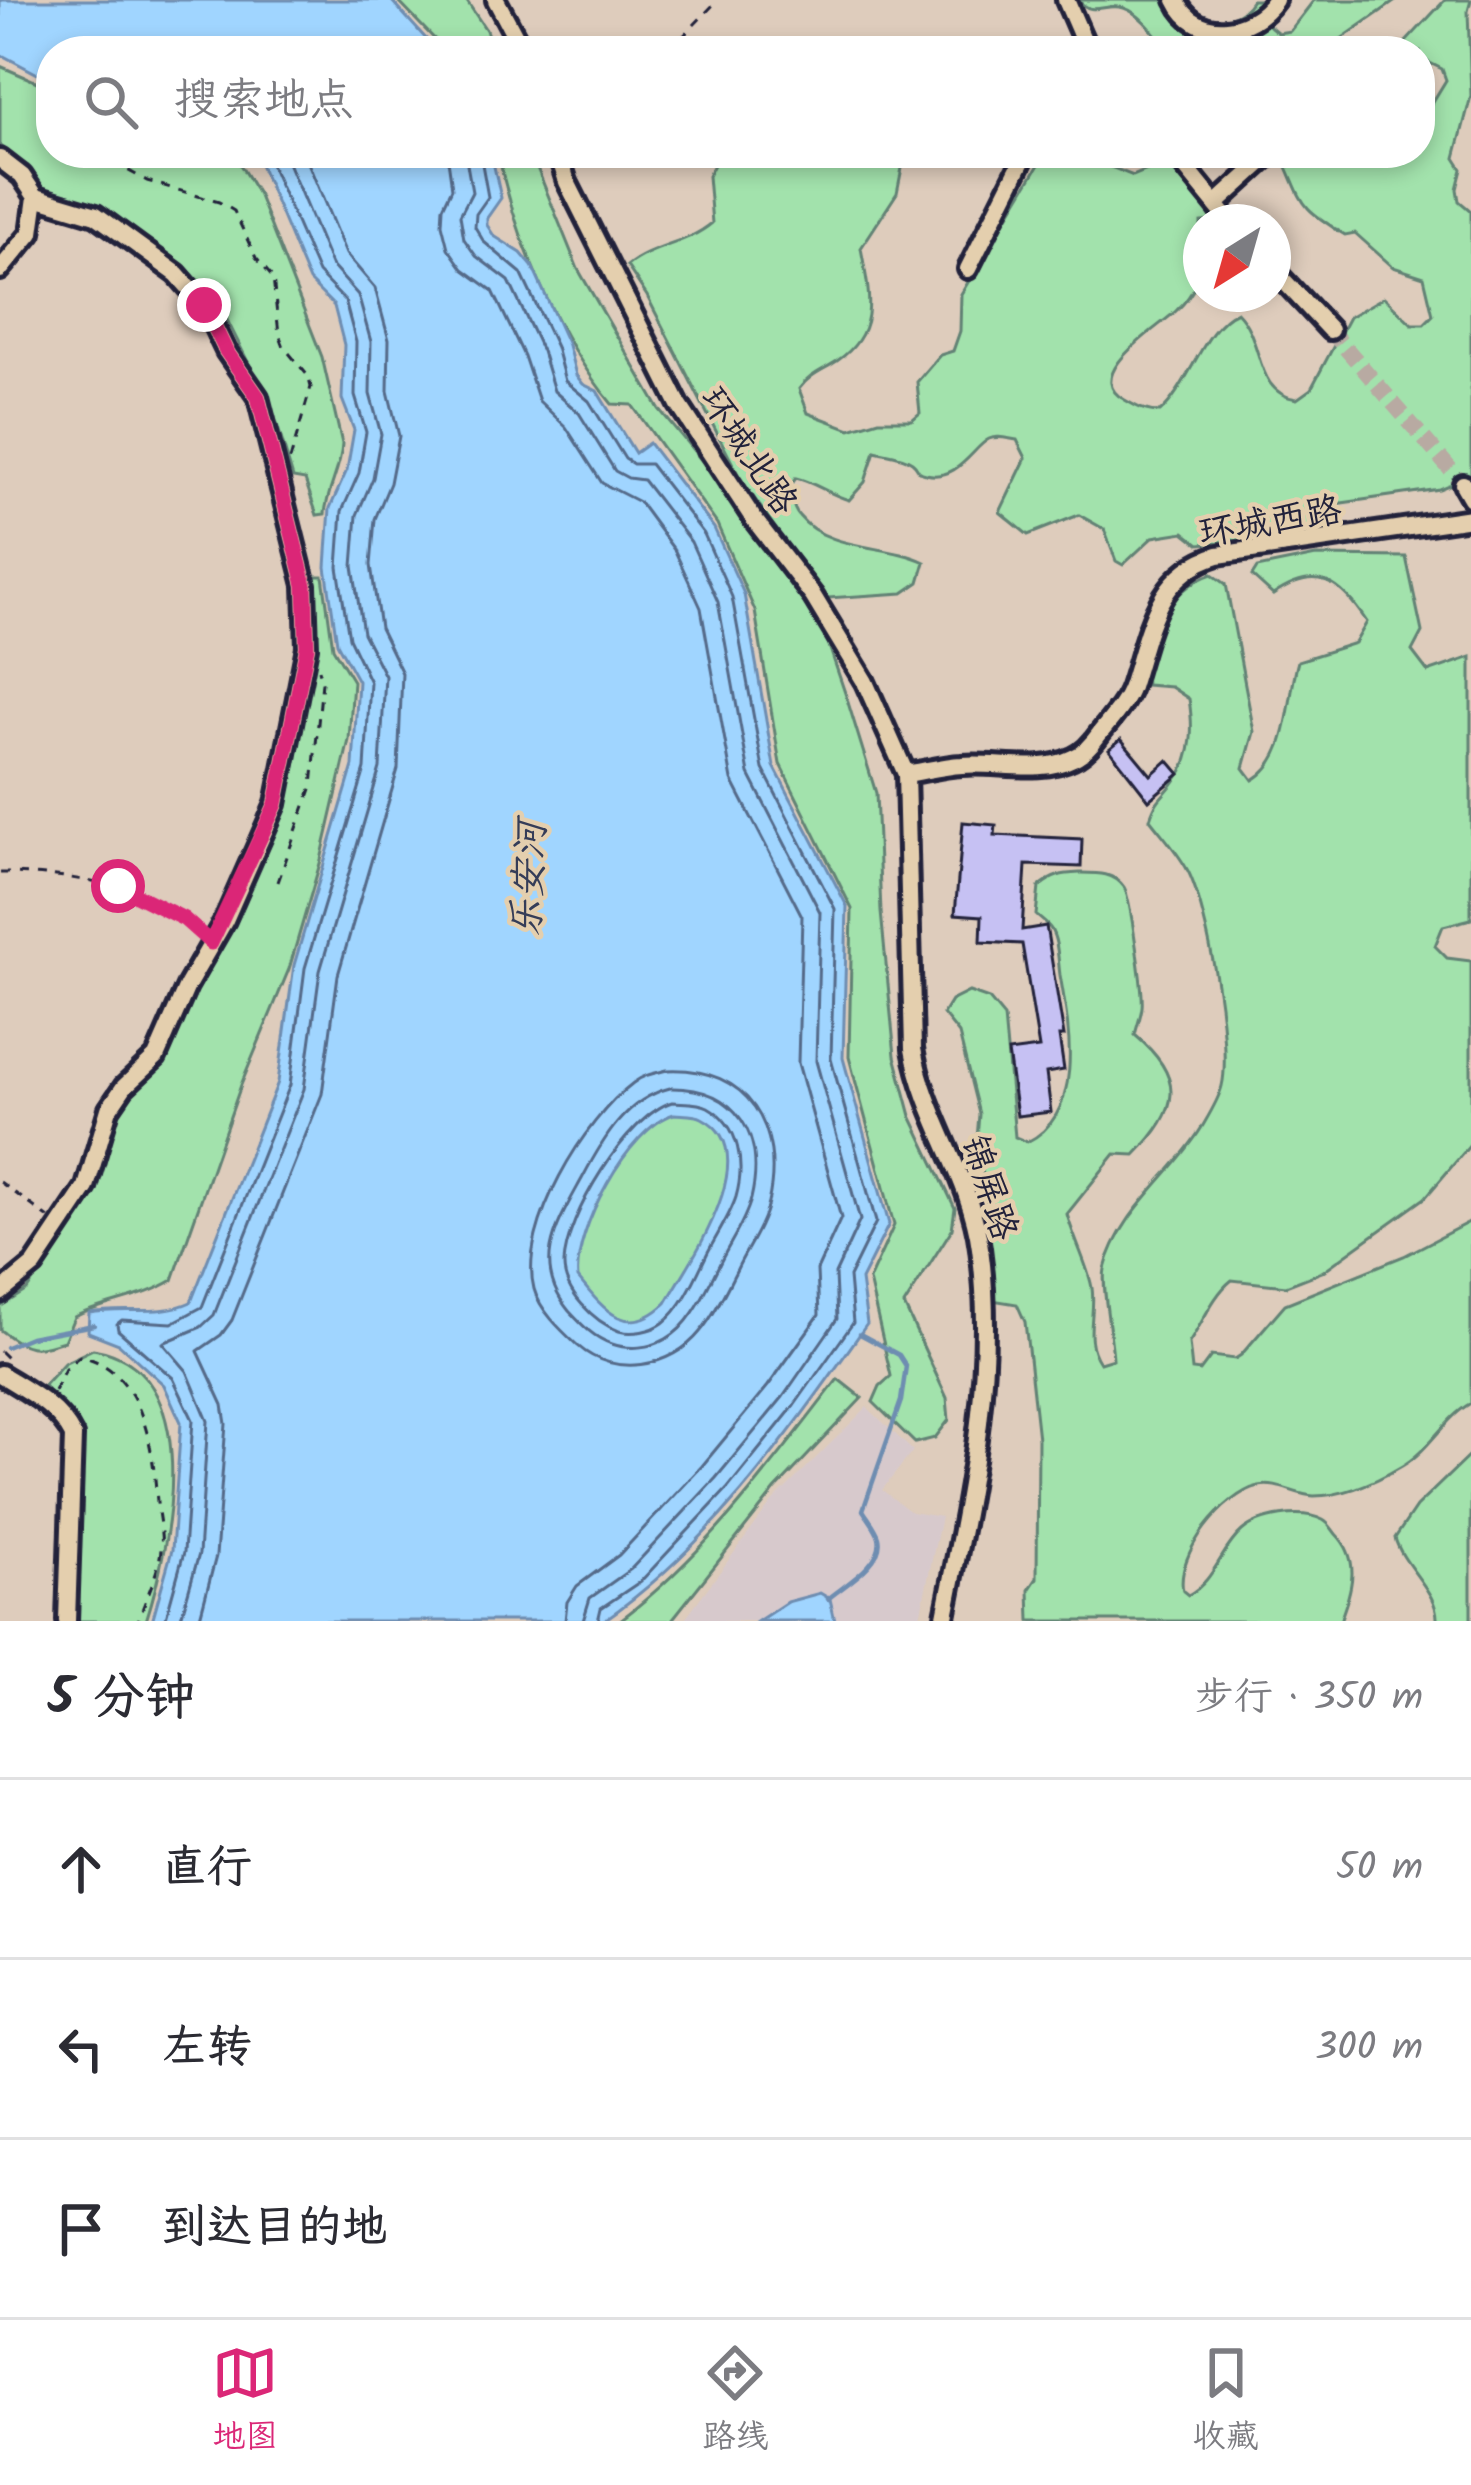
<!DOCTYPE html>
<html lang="zh">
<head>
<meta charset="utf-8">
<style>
	:root { --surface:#fff; --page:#f7f7f7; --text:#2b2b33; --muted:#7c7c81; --line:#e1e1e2; --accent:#db2777 }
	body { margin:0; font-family:Kalam,"LXGW WenKai TC",sans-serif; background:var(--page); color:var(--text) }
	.compass { position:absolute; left:1183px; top:204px; width:108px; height:108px; border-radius:50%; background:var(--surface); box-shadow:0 6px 18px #0003; rotate:217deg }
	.stop { position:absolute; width:36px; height:36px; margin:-27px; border:9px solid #db2777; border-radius:50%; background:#fff }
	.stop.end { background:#db2777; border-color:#fff; box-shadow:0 3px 12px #0008 }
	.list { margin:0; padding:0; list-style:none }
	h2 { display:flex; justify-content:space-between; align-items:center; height:156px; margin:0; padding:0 48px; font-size:51px }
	h2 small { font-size:39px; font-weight:400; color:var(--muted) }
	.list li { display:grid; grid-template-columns:78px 1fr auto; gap:36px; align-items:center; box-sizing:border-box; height:180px; padding:0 48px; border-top:3px solid var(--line) }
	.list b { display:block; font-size:45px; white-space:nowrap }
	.list em { font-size:39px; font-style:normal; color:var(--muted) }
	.icon { flex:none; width:66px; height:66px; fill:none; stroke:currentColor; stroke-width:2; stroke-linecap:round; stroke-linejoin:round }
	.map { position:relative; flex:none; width:1471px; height:1621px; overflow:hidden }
	.search { position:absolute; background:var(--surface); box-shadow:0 6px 18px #0003; left:36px; right:36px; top:36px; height:132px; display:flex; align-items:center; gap:30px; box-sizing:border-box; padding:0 42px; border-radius:48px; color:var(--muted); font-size:45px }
	.sheet { height:696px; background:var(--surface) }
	nav { display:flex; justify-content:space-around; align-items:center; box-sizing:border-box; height:168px; border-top:3px solid var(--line); background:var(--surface); font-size:33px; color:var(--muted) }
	nav a { display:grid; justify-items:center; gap:6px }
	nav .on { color:var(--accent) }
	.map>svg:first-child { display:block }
	.built { fill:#d7c9cc }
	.green { fill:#a2e2ac; stroke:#628274; stroke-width:3 }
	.water { fill:#a0d5ff; stroke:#6e8db1; stroke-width:3; fill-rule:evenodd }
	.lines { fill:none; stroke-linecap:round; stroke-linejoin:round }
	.shore { stroke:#546a89; stroke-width:3 }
	.stream { stroke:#6e8db1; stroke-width:4.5 }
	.building { fill:#c6c1f3; stroke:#22223b; stroke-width:3 }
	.minor-tunnel { stroke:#b8aaa2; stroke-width:16; stroke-dasharray:16 8; stroke-linecap:butt }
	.minor-casing { stroke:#22223b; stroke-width:26 }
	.path { stroke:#22223b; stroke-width:3; stroke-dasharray:9 9; stroke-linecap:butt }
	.minor { stroke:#e4cfae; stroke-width:16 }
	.route { stroke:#db2777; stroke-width:15 }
	.labels { text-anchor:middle; stroke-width:9; stroke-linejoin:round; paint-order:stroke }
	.street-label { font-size:36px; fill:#22223b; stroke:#e4cfae }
	.water-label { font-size:39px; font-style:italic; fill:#353d58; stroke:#e4cfae }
</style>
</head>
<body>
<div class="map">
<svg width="1471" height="1621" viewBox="0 0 1471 1621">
	<rect width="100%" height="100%" fill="#deccbc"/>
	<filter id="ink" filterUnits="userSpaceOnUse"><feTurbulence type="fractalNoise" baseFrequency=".00833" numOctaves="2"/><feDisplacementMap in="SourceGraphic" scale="24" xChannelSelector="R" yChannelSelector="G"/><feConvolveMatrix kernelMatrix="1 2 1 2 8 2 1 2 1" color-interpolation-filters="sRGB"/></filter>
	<g filter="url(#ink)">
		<polygon class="built" points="867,1407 913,1451 882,1490 911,1512 941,1517 919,1621 683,1621 772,1502"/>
		<g class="green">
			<polygon points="397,0 466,0 486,30 493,51 446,51"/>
			<path d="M1078,0H1169L1191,22C1215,20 1238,23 1252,0H1281L1266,23L1278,33L1290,31L1314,0H1397L1324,51H1169C1157,37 1142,14 1124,8C1105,2 1093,18 1078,0Z"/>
			<path d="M1445,0H1471L1468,11L1471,96L1455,158L1462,169L1457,189L1459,201L1471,211V476L1439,489L1321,506L1311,514L1321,526L1319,533L1199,544L1184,532L1153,537L1123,565L1116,561L1104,529L1079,515L1028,535L1000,512L1026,458L1017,440C1008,439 998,435 989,439C973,447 958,482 926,474C914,471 921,469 912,462C902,455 886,454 875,451L865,482L849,500C830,495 814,482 796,478L788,489C791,497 793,510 799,516C827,551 888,544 925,562L919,582L903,593L828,598L816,586L740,478L647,296L627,266C653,245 686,245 712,223L708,176L720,153H905L897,193L861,248C869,293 881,331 837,361C822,371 810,374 799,389L808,413L850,429L879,420H912L920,413L917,382L940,355L953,351L960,331L961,294L1046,153H1076L1133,176L1166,162L1203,198L1212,221L1201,222C1201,239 1205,263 1199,279C1194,289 1185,303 1177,310C1162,326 1078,375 1125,400C1137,407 1146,412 1160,412C1189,387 1204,325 1237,312C1265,340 1253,393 1297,399L1311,389L1349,317L1384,297L1412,324H1424L1433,315L1424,277L1393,267L1355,233L1345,235C1297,205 1305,206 1283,158L1287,153H1420V108L1432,103L1446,80L1442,69L1420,58V51H1407L1404,44Z"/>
			<path d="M0,66L51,88V153H233L259,196L322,357L342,444C341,469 327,489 325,514L317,515L305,480L293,478L274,414L217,300L176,262L109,218L46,193L28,166L0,150Z"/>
			<path d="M498,153H531L578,269L659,409L712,473L824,631L846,696L876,793L881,912L895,1056L911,1116L955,1208L952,1229L904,1305L947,1398L949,1420L935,1438L915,1443L873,1402L880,1386L891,1376L869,1280L894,1225L849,1057L852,909L780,764L755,611L717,524L632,405L612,404C557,338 515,237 498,153Z"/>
			<path d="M1316,556L1406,557L1422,632L1412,651L1428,672L1471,657V919L1443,926L1435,946L1447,958L1471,961V1144L1425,1198L1322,1272L1286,1286L1232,1280C1213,1295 1203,1322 1189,1343L1192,1370L1200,1371L1211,1356L1235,1359L1241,1355L1285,1304L1404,1256L1471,1221V1403C1444,1418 1429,1451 1402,1466C1377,1481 1344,1496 1314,1496C1295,1495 1278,1482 1259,1486C1224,1494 1175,1554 1183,1591L1188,1595C1215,1581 1220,1550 1242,1531C1259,1516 1302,1509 1323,1520C1329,1523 1332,1529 1336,1534C1362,1561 1351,1590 1340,1621H1030L1029,1590L1037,1578L1038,1439L1025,1322L1017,1304L992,1300L985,1181L976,1151L979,1114L959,1034L943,1014L951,1001L969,992L989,999L1004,1017L1015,1137L1027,1142C1086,1113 1069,1027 1060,975C1058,961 1058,939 1050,928C1046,923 1040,919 1036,915L1039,887C1054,874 1063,874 1082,873C1099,873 1114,873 1124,887C1130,896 1144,994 1142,1007C1141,1016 1137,1026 1135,1035C1186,1078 1180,1109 1135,1155L1115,1154L1067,1214C1073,1237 1089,1268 1092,1288C1096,1315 1083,1338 1100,1363L1113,1359C1112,1337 1101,1286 1105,1269C1119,1212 1173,1175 1202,1127C1209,1115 1219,1099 1222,1086C1232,1046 1207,908 1188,871C1178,852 1163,836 1150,819C1157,796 1165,796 1177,778C1194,755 1193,725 1189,699L1171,687L1146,685C1141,642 1169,588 1212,574L1226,584L1254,732L1244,768L1253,780C1291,758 1287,699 1298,661L1355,643L1367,622C1340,582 1318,564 1273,595L1252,576L1257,568Z"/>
			<path d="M313,576H323L333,648L353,681L349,740L321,860L289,969L241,1085L173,1280C142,1299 107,1301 74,1317L64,1341C32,1351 27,1350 0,1330V1307L27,1290L83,1207L103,1168L112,1119L162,1058L233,922L266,849L285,800L291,737L310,659L317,645Z"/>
			<polygon points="673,1087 874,1199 535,1388 566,1234"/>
			<path d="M93,1349C208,1368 170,1545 146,1621H69L79,1454L58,1406L44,1385L64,1363Z"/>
			<path d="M838,1379L862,1398L775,1490L671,1621H619C706,1555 772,1465 838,1379Z"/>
			<path d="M1471,1454V1621H1437C1439,1592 1403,1567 1395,1538L1416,1507Z"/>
		</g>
		<g class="water">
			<polygon points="0,0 391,0 437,51 51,51 51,81 0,54"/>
			<path d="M249,153H491L501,198L487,218V225L494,236L521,253L532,266L568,345L576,375L583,384L597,391L635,453L649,443L714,528L744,594L774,766L847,906L843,1058L889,1224L861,1280L867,1324C791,1431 712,1546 603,1621H152L172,1550L181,1422L164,1385L119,1344L88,1332L89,1313C124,1306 159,1317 191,1302L278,1082L294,965L353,766L358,681L337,643L326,567L330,508L347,470L354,430L342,399L344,345L334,306L309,281L260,164ZM674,1114C682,1115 695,1114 702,1118C768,1152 689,1263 666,1303C627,1340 604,1310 578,1278C573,1232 628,1128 674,1114Z"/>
			<polygon points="820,1593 830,1599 835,1621 758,1621 787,1602"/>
		</g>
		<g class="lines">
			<g class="shore">
				<polyline points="447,153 452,188 443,207 442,224 448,248 463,269 493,291 524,356 539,401 566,427 602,483 639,502 675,551 701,608 732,780 802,916 798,1063 841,1218 817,1270 819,1315 768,1386 702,1466 619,1555 577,1586 567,1602 565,1621"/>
				<polyline points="465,153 472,192 460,215 464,239 476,256 509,281 542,351 554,391 579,413 615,471 628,478 643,480 691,542 718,602 749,774 820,912 816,1061 860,1220 835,1274 837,1319 783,1397 716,1478 631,1569 590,1598 583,1621"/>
				<polyline points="480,153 488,197 476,214 475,227 484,242 521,273 556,347 565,381 589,401 625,459 633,464 650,464 704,534 732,597 763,769 835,909 831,1059 876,1222 849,1277 853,1323 794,1406 728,1488 641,1581 601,1608 598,1621"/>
				<path d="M667,1070C749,1066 785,1129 768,1203C763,1226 747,1248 737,1269C726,1290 715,1314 700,1332C671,1368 614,1378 578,1346C562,1331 540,1311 534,1289C518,1227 585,1119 633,1083C643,1075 655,1073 667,1070Z"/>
				<path d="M670,1088C737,1087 766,1136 751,1199C745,1222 729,1244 719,1265C706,1290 691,1326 666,1339C650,1348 629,1350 612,1344C594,1338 582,1325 569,1311C530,1264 558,1223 583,1177C603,1139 626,1099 670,1088Z"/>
				<path d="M672,1102C683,1103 699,1102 708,1107C740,1125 745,1165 736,1197C730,1216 716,1236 707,1254C696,1277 683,1308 663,1323C652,1331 632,1335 619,1331C594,1322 563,1291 564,1264C565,1217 627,1116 672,1102Z"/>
				<polyline points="165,1621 184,1552 193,1420 173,1378 118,1330 117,1324 122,1320 172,1323 202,1307 290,1085 305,968 365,769 370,682 349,638 338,567 342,511 359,473 366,432 355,396 356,342 345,301 318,273 266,153"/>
				<polyline points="180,1621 199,1554 208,1421 187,1371 163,1343 201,1327 214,1315 304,1089 320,971 380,768 385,676 363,633 353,566 357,515 373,478 381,434 370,394 371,342 358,295 331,265 284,153"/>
				<polyline points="199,1621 216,1556 226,1424 223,1405 198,1351 221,1335 232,1320 322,1094 338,975 398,769 402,673 380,628 371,565 375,519 390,483 399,436 388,391 389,340 375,288 346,254 304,153"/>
			</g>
			<g class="stream">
				<polyline points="6,1347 30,1337 94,1325"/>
				<path d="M828,1599C844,1585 885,1563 879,1537C877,1529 868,1518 863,1510L901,1401L906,1366L899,1355L860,1334"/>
			</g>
		</g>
		<g class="building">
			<polygon points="1121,739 1151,775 1168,760 1180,774 1149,800 1109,749"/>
			<polygon points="963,822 996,825 995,835 1082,839 1081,867 1026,865 1022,930 1046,926 1064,1036 1059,1036 1064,1070 1046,1073 1051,1112 1017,1116 1008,1052 1039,1048 1022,944 981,942 982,916 955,914"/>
		</g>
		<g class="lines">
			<polyline class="minor-tunnel" points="1330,330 1463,484"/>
			<defs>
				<g id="minor">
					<polyline points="496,0 523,51"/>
					<polyline points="1066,0 1088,51"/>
					<path d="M1176,0C1196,43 1251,35 1275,0"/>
					<path d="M558,153L567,182L679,405L753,518L813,596L865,682L906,774L913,1049C925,1118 971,1178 980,1248C997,1372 968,1500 944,1621"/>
					<polyline points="1174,153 1230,222"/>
					<polyline points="0,159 22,176 36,197 31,233 0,270"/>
					<polyline points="1216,204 1272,153"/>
					<polyline points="968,269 1026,153"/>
					<polyline points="1273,269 1330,330"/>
					<polyline points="1463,484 1471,498"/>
					<path d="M906,774C925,771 943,766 962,765C997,762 1041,774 1073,758C1085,753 1093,743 1100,733C1111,719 1125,704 1131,687C1149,632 1155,574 1218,555L1471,518"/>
					<polyline points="0,1293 34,1265 86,1187 109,1109 124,1087 156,1057 187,986 225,920 276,804 307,647 305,585 258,397 226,351 204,305 177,274 96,215 36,197"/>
					<path d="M0,1374C27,1391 58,1406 73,1436L67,1621"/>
				</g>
			</defs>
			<use href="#minor" class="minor-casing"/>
			<g class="path">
				<polyline points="669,51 718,0"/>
				<polyline points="97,153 147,181 219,202 234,211 256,258 273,278 279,334 284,347 308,376 311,387 290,460"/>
				<path d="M0,873C72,873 146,886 201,934"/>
				<polyline points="278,882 312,786 322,682 319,669"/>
				<polyline points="0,1182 49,1218"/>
				<polyline points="0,1351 9,1360"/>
				<path d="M54,1391L66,1367L80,1356C144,1370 153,1448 157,1502C158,1517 163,1535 161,1549C159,1573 145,1599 138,1621"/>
			</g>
			<use href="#minor" class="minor"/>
		</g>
	</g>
	<g class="lines" filter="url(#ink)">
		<polyline class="route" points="118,886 184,919 211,943 276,804 307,647 305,585 258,397 226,351 204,305"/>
	</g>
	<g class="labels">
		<g class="street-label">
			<text transform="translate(750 450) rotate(56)" y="13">环城北路</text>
			<text transform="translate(1270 520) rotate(-10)" y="13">环城西路</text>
			<text transform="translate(991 1187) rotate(72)" y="13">锦屏路</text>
		</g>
		<g class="water-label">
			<text transform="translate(527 879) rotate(-87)" y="14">乐安河</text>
		</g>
	</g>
</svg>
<svg class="compass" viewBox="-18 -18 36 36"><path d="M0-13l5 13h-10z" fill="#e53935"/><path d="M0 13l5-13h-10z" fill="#7c7c81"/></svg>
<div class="stop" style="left:118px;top:886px"></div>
<div class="stop end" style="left:204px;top:305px"></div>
<div class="search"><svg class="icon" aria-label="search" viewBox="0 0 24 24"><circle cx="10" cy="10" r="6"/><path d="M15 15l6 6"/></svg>搜索地点</div>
</div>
<section class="sheet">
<h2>5 分钟<small>步行 · 350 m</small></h2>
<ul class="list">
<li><svg class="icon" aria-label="ahead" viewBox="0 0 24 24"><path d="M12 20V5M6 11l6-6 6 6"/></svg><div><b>直行</b></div><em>50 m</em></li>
<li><svg class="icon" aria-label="left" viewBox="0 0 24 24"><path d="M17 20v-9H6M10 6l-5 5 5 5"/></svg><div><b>左转</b></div><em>300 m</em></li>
<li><svg class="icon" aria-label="arrive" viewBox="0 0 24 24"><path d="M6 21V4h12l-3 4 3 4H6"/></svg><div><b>到达目的地</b></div></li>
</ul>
</section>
<nav>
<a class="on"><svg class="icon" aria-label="map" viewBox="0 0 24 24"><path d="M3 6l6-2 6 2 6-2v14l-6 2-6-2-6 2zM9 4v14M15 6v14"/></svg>地图</a>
<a><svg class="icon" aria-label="directions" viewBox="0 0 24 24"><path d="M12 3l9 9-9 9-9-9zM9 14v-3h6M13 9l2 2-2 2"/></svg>路线</a>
<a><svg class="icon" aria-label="saved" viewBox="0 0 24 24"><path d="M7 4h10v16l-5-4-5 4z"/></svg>收藏</a>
</nav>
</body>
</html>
